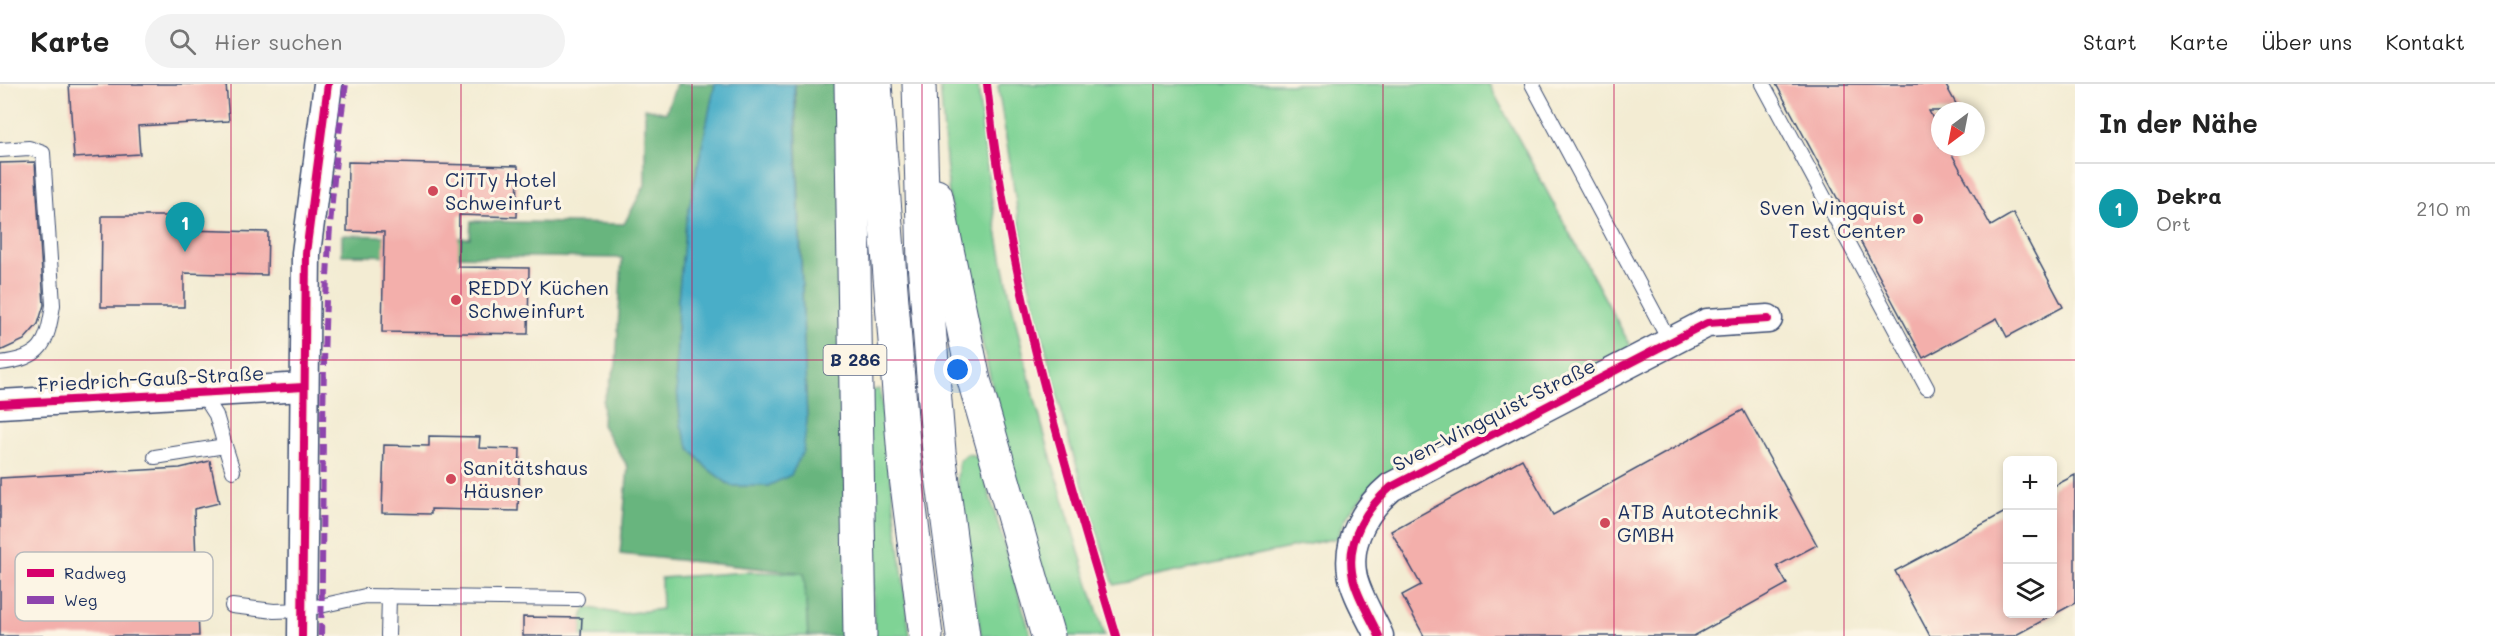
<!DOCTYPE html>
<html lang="de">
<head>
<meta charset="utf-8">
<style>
	:root { --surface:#fff; --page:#f2f2f2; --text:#222; --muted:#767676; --line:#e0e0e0; --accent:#2563eb }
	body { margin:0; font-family:Mali,sans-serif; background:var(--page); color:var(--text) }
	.controls { position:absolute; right:18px; bottom:18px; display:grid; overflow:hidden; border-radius:9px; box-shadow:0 3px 9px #0003 }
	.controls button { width:54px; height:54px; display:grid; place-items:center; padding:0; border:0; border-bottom:2px solid var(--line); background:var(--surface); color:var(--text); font:30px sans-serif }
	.compass { position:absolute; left:1931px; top:18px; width:54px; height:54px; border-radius:50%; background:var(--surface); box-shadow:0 3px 9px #0003; rotate:212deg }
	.you { position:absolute; left:958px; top:286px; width:21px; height:21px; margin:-15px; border:4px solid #fff; border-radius:50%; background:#1a73e8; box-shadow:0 0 0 9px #1a73e833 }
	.badge { display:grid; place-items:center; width:39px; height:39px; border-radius:50%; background:var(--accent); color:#fff; font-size:20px; font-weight:700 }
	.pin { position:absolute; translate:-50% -50px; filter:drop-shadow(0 2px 3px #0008) }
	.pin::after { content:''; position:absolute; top:32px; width:21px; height:18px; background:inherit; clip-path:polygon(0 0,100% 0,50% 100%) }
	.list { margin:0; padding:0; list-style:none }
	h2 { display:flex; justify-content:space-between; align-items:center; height:78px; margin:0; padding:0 24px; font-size:26px }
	h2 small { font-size:20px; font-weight:400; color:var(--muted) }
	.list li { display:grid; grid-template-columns:39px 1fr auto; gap:18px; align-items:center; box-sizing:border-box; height:90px; padding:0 24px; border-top:2px solid var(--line) }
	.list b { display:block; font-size:22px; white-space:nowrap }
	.list p { margin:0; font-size:20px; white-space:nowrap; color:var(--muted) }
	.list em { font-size:20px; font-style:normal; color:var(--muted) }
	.icon { flex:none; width:33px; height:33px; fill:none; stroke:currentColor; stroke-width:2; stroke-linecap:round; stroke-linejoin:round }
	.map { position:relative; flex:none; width:2075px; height:552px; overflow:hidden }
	header { display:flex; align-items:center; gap:36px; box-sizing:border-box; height:84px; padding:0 30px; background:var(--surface); border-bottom:2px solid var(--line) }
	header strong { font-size:28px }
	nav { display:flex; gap:33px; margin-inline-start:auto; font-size:21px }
	.search { width:420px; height:54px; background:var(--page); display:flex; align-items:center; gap:15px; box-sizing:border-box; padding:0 21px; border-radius:33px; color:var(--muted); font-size:22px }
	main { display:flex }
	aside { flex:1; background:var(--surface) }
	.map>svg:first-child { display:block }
	.green { fill:#7fd395; stroke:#4d817a; stroke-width:1.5 }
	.forest { fill:#67b57e; stroke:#41726e; stroke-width:1.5 }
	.water { fill:#48aec8; stroke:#326e93; stroke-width:1.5 }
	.building { fill:#f3afab }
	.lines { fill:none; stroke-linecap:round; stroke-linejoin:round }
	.lane-casing { stroke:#3b4b70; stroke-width:16 }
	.street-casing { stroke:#3b4b70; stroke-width:31 }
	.highway-casing { stroke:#3b4b70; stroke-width:35 }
	.lane { stroke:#fff; stroke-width:14 }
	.street { stroke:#fff; stroke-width:28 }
	.highway { stroke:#fff; stroke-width:33 }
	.quiet { stroke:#8e44ad; stroke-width:6; stroke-dasharray:12 6; stroke-linecap:butt }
	.cycleway-casing { stroke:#fcf5e5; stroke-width:11 }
	.cycleway { stroke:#d6006c; stroke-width:8 }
	.grid { fill:none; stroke:#c2185b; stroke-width:1.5; stroke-opacity:0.55 }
	.poi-dot { fill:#d1495b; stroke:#fcf5e5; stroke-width:2 }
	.labels { text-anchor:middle; stroke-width:6; stroke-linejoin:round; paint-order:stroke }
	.shield { fill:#fcf5e5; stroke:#5e6a86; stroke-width:1.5 }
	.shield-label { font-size:18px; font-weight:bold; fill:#1b2f5e }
	.poi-label { font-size:20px; fill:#1b2f5e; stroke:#fcf5e5; text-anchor:start }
	.street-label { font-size:20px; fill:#1b2f5e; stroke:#fcf5e5 }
	.key { fill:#fcf5e5; stroke:#b8babc; stroke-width:1.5 }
	.key-label { font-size:16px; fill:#1b2f5e }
</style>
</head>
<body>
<header>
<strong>Karte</strong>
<div class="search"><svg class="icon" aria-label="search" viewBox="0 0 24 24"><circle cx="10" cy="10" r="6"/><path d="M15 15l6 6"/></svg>Hier suchen</div>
<nav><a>Start</a><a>Karte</a><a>Über uns</a><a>Kontakt</a></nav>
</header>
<main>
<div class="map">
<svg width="2075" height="552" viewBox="0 0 2075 552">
	<rect width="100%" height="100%" fill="#fcf5e5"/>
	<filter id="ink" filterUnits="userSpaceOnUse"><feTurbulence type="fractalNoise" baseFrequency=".0167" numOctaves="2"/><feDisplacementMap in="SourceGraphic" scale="12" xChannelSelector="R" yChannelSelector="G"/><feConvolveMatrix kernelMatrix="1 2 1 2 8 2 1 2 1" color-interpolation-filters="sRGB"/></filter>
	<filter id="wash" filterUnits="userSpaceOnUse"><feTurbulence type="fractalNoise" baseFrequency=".008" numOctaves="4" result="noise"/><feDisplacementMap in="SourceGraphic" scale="24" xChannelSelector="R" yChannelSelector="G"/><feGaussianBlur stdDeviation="1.35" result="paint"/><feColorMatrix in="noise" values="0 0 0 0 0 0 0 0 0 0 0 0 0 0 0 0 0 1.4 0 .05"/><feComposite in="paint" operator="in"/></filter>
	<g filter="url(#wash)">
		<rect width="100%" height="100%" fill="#f3ecd3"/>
		<g class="green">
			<path d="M940,0H978C992,189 1049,372 1105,552H1057L1026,451L949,113Z"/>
			<polygon points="1001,0 1489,0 1631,263 1368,406 1345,434 1337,454 1114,501 1070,360 1028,195 998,2"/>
			<polygon points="880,305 910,552 874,552 867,307"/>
			<path d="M967,370C976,371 978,374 981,382L1031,552H981L957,395L959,377Z"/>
			<polygon points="747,488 805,489 808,552 581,552 582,534 586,523 621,530 662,525 661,494"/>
		</g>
		<polygon class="forest" points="676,0 715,0 686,139 678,216 676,295 681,341 691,365 707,384 731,402 768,402 807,338 795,0 840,0 848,552 808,552 804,489 620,470 628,383 602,341 603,317 616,281 622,174 342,171 342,151 470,154 471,137 624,140 645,101 645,24 666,29"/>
		<polygon class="water" points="715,0 794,0 807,338 803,367 791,391 768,402 731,402 707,384 690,365 681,341 676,295 678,216 686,139"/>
		<g id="blocks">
			<g class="building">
				<polygon points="69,0 226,0 229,37 138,42 140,70 74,74"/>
				<polygon points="1776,0 1945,0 1960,27 1929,27 1940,48 1940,63 1948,63 1991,142 2013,129 2063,223 2007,253 1997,234 1923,274"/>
				<polygon points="35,78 44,221 38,240 24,256 0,267 0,79"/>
				<polygon points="348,78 518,82 517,133 459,131 458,183 529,184 528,250 382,248 384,148 347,147"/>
				<polygon points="102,132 185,132 185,146 268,148 267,191 184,189 184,223 101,223"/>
				<polygon points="1743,326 1817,461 1777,482 1787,500 1694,552 1424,552 1402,511 1421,501 1391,447 1522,375 1553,431"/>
				<polygon points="429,352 480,353 479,364 520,365 518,427 431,425 431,430 382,429 384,361 429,362"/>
				<polygon points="210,377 219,419 194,425 199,552 0,552 0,394 180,384"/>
				<polygon points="2075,391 2075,519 2014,552 1930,552 1895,487 2007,427 2007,530 2052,530 2052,403"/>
				<polygon points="523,533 582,534 581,552 523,552"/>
			</g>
		</g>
	</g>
	<g filter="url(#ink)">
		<use href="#blocks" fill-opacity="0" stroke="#3b4b70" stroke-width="1.5"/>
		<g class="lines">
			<defs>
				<g id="lane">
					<polyline points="1532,0 1670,258"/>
					<polyline points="1763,0 1927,304"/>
					<path d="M0,66L29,64L43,69L53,221C47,261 42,274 0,279"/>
					<polyline points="225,362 233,387"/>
					<polyline points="155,373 225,362 216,331 202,309"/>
					<polyline points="232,522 274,527 302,526 365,512 577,515"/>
					<polyline points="388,552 389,512"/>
				</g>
				<g id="street">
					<polyline points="0,320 304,303"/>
					<polyline points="302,552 306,169 328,0"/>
					<path d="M1379,552C1371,534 1354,507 1352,488C1347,455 1367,423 1391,403L1707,239L1768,235"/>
				</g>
				<g id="highway">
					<polyline points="851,0 860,552"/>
					<polyline points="875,0 905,385 926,552"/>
					<polyline points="919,0 924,178 939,368 963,552"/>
					<polyline points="936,112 974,296 1048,552"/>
				</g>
			</defs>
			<use href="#lane" class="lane-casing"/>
			<use href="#street" class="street-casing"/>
			<use href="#highway" class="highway-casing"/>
			<use href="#lane" class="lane"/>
			<use href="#street" class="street"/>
			<use href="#highway" class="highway"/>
			<path class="quiet" d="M321,552C325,368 317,183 346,0"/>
			<defs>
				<g id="cycleway">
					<path d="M987,0C1007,191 1061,369 1116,552"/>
					<polyline points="0,320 304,303"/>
					<polyline points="302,552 306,169 328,0"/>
					<path d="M1379,552C1371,534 1354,507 1352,488C1347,455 1367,423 1391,403L1707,239L1768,235"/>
				</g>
			</defs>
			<use href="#cycleway" class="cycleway-casing"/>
			<use href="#cycleway" class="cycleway"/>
		</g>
	</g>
	<path class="grid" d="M231,0V552M461,0V552M692,0V552M922,0V552M1153,0V552M1383,0V552M1614,0V552M1844,0V552M0,276H2075"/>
	<g class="poi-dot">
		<circle cx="433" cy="107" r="6"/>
		<circle cx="1918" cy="135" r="6"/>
		<circle cx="456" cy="216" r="6"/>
		<circle cx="451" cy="395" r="6"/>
		<circle cx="1605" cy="439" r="6"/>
	</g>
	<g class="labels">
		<rect class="shield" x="823.5" y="261" width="63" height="30" rx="4.5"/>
		<g class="shield-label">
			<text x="855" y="282">B 286</text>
		</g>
		<g class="poi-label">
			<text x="445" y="103">CiTTy Hotel<tspan x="445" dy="23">Schweinfurt</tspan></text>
			<text x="1906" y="131" text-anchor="end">Sven Wingquist<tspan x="1906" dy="23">Test Center</tspan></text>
			<text x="468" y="211">REDDY Küchen<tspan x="468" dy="23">Schweinfurt</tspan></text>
			<text x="463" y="391">Sanitätshaus<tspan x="463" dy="23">Häusner</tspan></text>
			<text x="1617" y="435">ATB Autotechnik<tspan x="1617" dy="23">GMBH</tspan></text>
		</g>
		<g class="street-label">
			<text transform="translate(151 295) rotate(-3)" y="7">Friedrich-Gauß-Straße</text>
			<text transform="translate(1494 331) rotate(-27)" y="7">Sven-Wingquist-Straße</text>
		</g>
	</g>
	<rect x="15" y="468" width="198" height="69" rx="9" class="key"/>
	<rect x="27" y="485" width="27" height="8" fill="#d6006c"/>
	<rect x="27" y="512" width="27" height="8" fill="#8e44ad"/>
	<g class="key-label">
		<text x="64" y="495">Radweg</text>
		<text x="64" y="522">Weg</text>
	</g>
</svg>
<div class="controls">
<button>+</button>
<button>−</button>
<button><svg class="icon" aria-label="layers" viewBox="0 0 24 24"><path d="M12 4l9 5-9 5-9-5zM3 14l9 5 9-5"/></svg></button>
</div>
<svg class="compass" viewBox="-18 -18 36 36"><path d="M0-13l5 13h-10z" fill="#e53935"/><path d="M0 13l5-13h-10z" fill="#767676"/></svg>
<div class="you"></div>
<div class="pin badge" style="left:185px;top:168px;background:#0f9aa8">1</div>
</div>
<aside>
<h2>In der Nähe<small></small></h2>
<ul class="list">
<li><span class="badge" style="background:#0f9aa8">1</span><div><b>Dekra</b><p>Ort</p></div><em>210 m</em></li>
</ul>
</aside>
</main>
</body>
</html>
